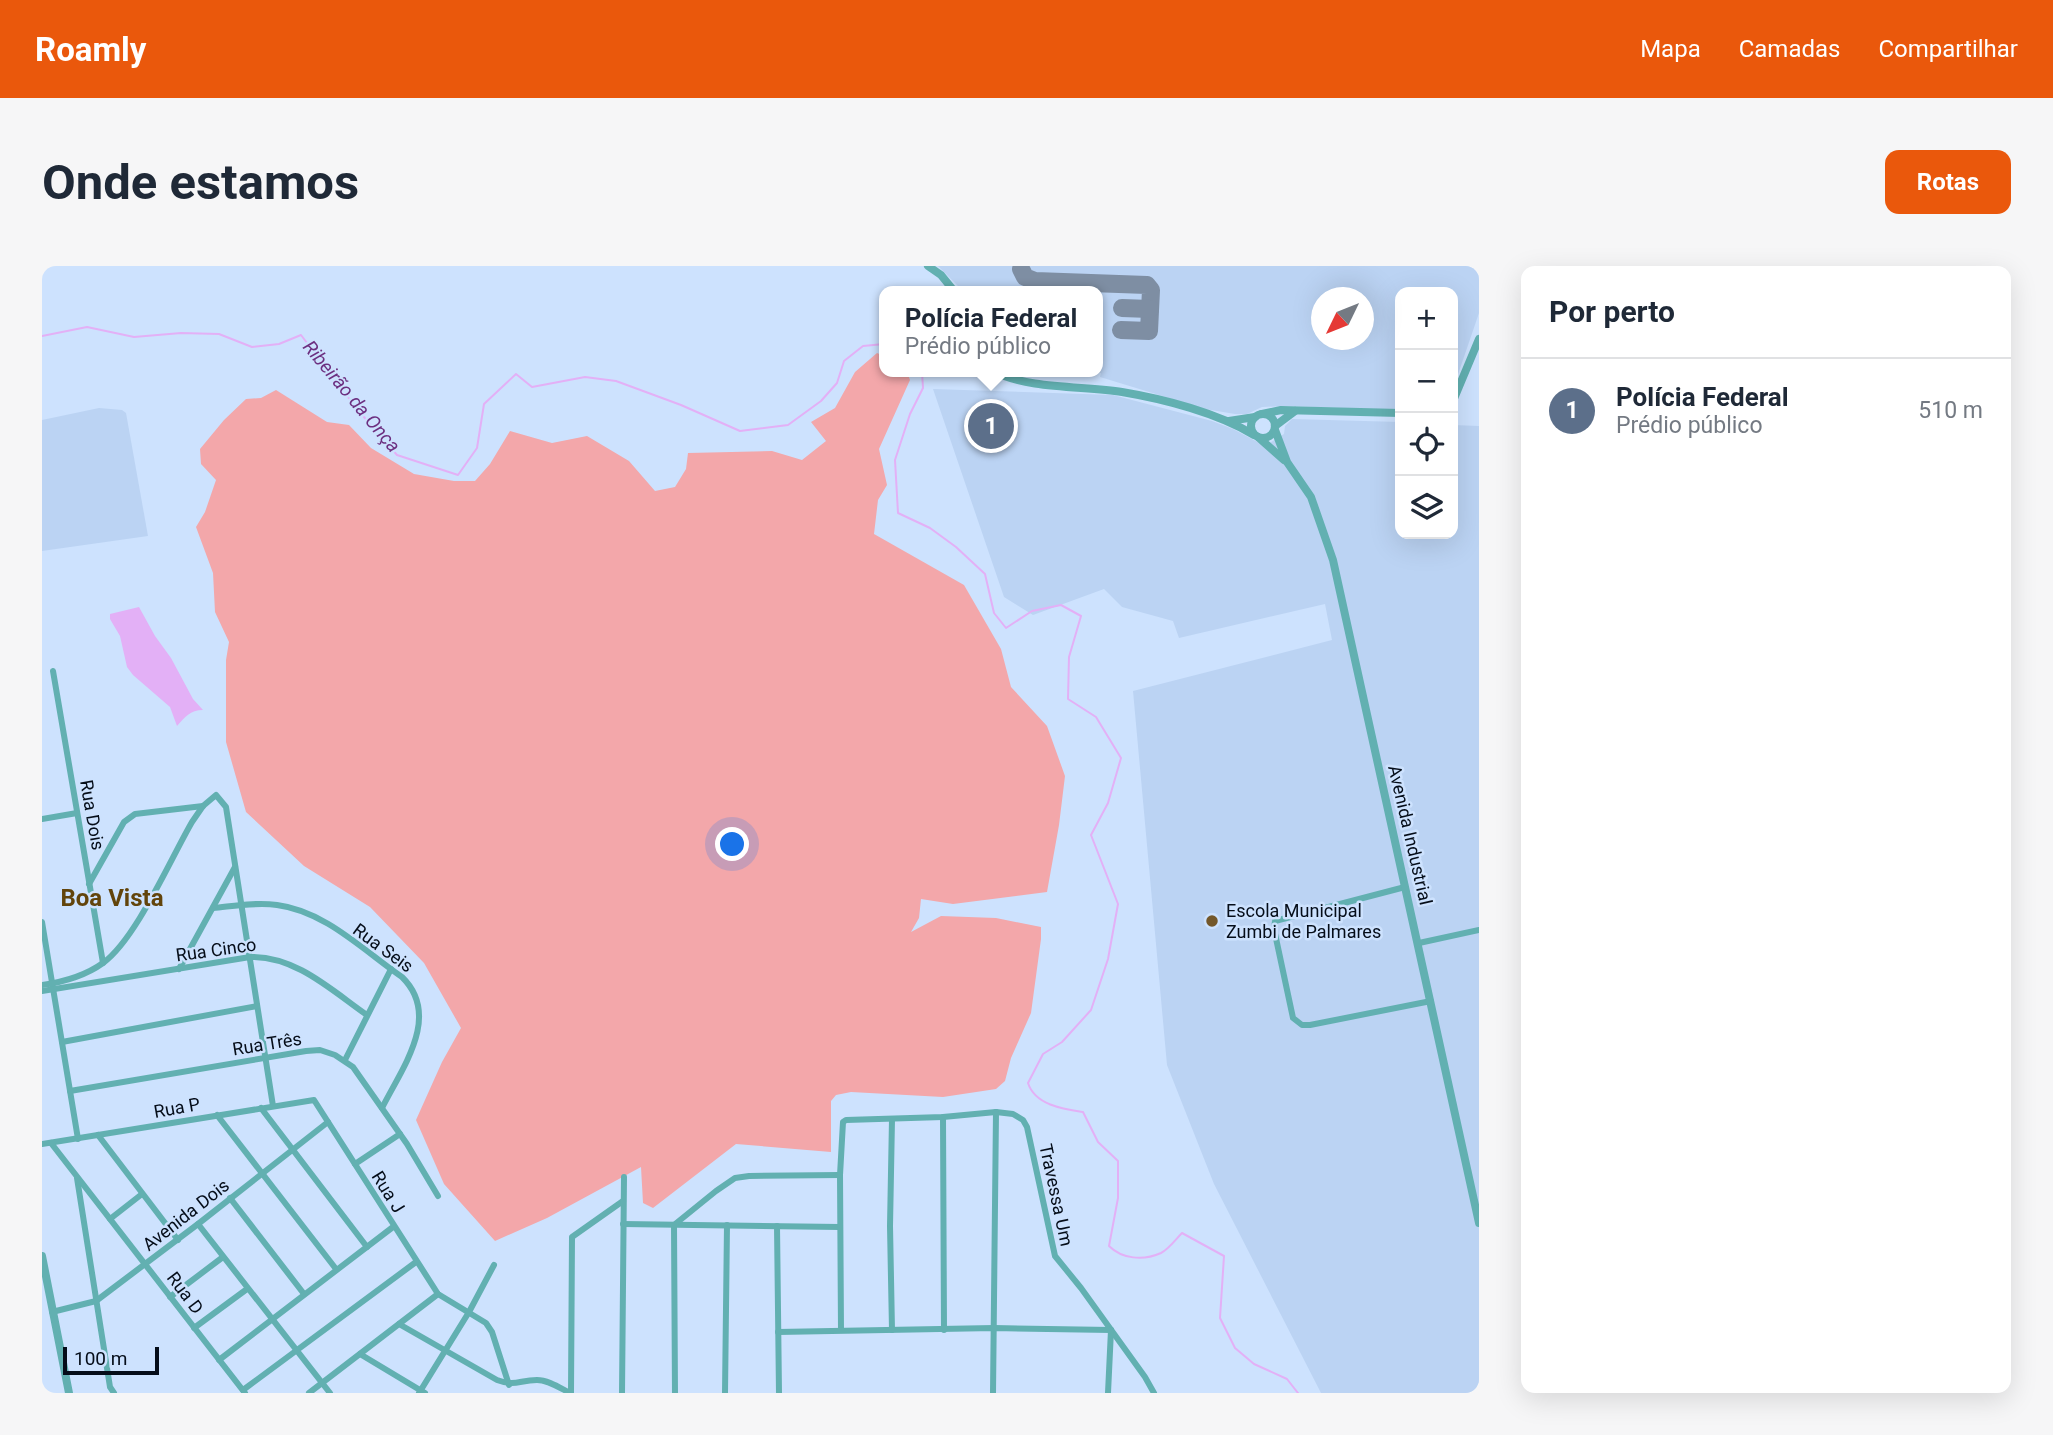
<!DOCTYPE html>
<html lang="pt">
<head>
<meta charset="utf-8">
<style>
	:root { --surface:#fff; --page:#f6f6f7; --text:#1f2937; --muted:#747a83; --line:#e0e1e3; --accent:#ea580c }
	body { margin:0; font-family:Roboto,sans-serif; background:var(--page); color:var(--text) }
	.controls { position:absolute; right:21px; top:21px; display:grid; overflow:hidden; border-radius:14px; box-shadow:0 7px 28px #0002 }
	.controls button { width:63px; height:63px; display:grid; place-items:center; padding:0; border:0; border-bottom:2px solid var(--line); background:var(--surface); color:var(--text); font:35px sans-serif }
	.compass { position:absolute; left:1269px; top:21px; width:63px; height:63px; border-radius:50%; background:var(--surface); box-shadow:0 7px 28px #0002; rotate:227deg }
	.scale { position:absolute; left:21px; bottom:18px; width:96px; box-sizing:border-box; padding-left:7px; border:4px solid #050d19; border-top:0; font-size:19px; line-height:24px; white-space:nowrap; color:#050d19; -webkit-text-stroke:5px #cde2fe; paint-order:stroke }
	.you { position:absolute; left:691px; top:579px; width:24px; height:24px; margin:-18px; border:5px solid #fff; border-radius:50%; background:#1a73e8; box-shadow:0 0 0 10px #1a73e833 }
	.badge { display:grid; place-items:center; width:46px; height:46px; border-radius:50%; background:var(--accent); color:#fff; font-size:23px; font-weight:700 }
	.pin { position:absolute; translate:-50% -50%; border:4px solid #fff; box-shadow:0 2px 7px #0006 }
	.popup { position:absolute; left:837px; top:20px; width:224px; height:91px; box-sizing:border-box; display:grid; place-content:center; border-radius:14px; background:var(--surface); filter:drop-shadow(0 2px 5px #0005); font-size:23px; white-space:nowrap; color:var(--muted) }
	.popup b { font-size:26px; color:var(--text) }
	.popup::after { content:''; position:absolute; left:50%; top:100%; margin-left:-14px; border:14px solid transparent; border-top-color:var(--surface) }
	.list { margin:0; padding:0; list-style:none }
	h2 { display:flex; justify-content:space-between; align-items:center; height:91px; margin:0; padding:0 28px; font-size:30px }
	h2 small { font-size:23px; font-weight:400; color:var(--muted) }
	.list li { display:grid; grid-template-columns:46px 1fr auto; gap:21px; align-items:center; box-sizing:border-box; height:105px; padding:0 28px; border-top:2px solid var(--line) }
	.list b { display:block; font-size:26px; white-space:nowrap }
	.list p { margin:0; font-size:23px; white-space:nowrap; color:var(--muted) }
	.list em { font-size:23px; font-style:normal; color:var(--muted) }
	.icon { flex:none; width:38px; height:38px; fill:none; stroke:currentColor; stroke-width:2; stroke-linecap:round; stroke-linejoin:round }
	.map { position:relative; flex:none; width:1437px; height:1127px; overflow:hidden; border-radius:14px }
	header { display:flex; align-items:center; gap:42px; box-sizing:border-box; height:98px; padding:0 35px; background:var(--accent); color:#fff }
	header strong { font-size:33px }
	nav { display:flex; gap:38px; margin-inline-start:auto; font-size:24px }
	.intro { display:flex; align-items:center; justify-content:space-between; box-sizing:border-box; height:168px; padding:0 42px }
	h1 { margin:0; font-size:49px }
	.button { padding:18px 32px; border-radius:14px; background:var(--accent); color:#fff; font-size:24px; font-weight:700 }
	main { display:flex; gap:42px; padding:0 42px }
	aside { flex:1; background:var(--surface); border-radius:14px; box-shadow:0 7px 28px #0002 }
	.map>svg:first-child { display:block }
	.built { fill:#bbd3f3; fill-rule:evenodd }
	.green { fill:#f3a7aa }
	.water { fill:#e3b0f6 }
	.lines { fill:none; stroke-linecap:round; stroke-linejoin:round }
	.stream { stroke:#e3b0f6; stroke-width:2 }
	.taxiway { stroke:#7e8ea3; stroke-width:18 }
	.minor { stroke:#62b0b1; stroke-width:6 }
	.tertiary { stroke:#62b0b1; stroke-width:8 }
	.poi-dot { fill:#73572a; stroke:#cde2fe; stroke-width:2.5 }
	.labels { text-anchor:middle; stroke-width:5; stroke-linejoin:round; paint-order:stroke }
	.street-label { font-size:18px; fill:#050d19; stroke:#cde2fe }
	.poi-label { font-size:18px; fill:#050d19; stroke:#cde2fe; text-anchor:start }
	.water-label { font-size:19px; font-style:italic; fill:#6c2f80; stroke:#cde2fe }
	.district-label { font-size:24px; font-weight:bold; fill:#62440b; stroke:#cde2fe }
</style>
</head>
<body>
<header>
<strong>Roamly</strong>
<nav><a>Mapa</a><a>Camadas</a><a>Compartilhar</a></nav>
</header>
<div class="intro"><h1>Onde estamos</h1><a class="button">Rotas</a></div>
<main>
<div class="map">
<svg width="1437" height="1127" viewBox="0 0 1437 1127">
	<rect width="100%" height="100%" fill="#cde2fe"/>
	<g class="built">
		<path d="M896,0H1437V47L1411,123V26H1358V144L1245,140L1220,141L1205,148H1193L1163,143L1058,111L1059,107L1052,106H1056V25H921ZM1280,32H1322V74H1280Z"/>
		<polygon points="891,123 1071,129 1170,155 1191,163 1223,180 1242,168 1243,160 1250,153 1358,156 1358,268 1411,268 1411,159 1437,160 1437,1127 1279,1127 1172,918 1125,799 1091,425 1290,374 1283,338 1137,372 1131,355 1080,341 1062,323 991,349 962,331"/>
		<polygon points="57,142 80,144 84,147 106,270 0,285 0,154"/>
	</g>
	<polygon class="green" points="835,87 842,90 842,106 865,106 868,114 837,183 845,219 836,234 832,268 922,319 959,383 969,421 1005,460 1023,510 1017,559 1005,626 911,638 879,633 877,652 869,666 899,650 954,652 999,661 999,673 989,747 969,792 963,815 954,823 901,831 809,826 794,829 789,835 789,886 694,878 611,942 601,937 599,901 505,952 453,975 402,918 374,854 400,796 419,762 382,697 328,641 262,600 204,546 184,476 184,394 187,376 173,346 171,307 154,261 163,246 174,214 159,198 158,183 182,154 204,133 219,132 234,124 285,156 307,159 329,182 372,208 412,215 433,215 448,198 468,165 510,177 545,170 587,195 613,225 633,221 644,203 646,187 730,185 760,194 784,175 769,156 793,142 813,106"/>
	<path class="water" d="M97,341L113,370L129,392L151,433L161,444C148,444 143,451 135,460L128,441L91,409L85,401L78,370L68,353V348Z"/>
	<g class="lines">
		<g class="stream">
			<polyline points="0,70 45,61 92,71 139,67 177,68 210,81 237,78 259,69 315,143 355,189 416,209 435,182 442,138 474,108 490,121 543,111 574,115 639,139 698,165 746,159 779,135 795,117 802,95 821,80 842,78"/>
			<path d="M880,106L881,122L868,148L853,194L856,247L888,262L914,281L943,308L952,347L964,362L990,345L1019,339L1039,350L1027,391L1026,433L1054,451L1079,492L1066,537L1049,569L1076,638L1066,693L1049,744L1020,776L1001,788L986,817C993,839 1021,843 1041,846L1056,876L1076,895V932L1067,980C1080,993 1101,995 1119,987C1127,983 1134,973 1140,967L1182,990L1178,1052L1193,1082L1212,1098L1245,1113L1256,1127"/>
		</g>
		<g class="taxiway">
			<polyline points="979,3 983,11 993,15 1105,19 1109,24 1107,65 1079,64"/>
			<polyline points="1080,42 1108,43"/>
		</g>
		<g class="minor">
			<polyline points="11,405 61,697"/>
			<polyline points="0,553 35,547"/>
			<polyline points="47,618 82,556 93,548 161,540"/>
			<polyline points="1363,621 1233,655 1232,663 1251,752 1260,759 1268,759 1389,735"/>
			<path d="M171,642C192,640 214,636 235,639C283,645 322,685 360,711C400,750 360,802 340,842"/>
			<polyline points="0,656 36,873"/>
			<polyline points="1377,677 1437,664"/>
			<polyline points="137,703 193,601"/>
			<path d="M0,719C21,716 43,710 61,697C94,673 128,594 150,556L161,540L174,529L184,541L231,840"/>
			<path d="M0,725L208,691C254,690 289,724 325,749"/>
			<polyline points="20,776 215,740"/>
			<polyline points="303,794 349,703"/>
			<polyline points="28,825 264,785 278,784 293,789 311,801 365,878 396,930"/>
			<polyline points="219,842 325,981"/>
			<polyline points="175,849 294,1003"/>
			<polyline points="901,851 902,1064"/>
			<polyline points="850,853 848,960 850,1064"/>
			<polyline points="56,869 136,974"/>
			<polyline points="9,877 203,1127"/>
			<polyline points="0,878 272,834 396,1028 444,1057 450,1066 467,1119"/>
			<polyline points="313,898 358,868"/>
			<polyline points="35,912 68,1121 72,1127"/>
			<polyline points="188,932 262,1028"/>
			<polyline points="68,953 100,928"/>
			<polyline points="156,958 288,1127"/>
			<polyline points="581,958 798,961"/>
			<polyline points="735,960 737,1127"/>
			<polyline points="128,1031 181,991"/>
			<polyline points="10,1046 54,1035 156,958 286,856"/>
			<path d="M357,1058L455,1114C474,1121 477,1114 495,1114C506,1114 518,1122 528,1127"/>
			<polyline points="152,1062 205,1023"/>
			<polyline points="799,1064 798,909 801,856 804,854 901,851 954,846 971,848 981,854 985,861 1013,990 1039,1022 1103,1111 1112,1127"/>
			<polyline points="736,1066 952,1062 1069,1064"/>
			<polyline points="318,1088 383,1127"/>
			<polyline points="177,1094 351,961"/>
			<polyline points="201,1124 374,996"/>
			<polyline points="267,1127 396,1028"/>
			<polyline points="377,1127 427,1046 452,999"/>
			<polyline points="529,1127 530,971 581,935"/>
			<polyline points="580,1127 582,911"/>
			<polyline points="633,1127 632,959 674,925 693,912 707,910 798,909"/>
			<polyline points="683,1127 685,959"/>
			<polyline points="951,1127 954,846"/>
			<polyline points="1066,1127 1069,1064"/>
		</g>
		<g class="tertiary">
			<polyline points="886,0 899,9 912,25"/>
			<path d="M953,106C986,123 1043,120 1080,126C1122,133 1176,147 1212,169"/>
			<polyline points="1411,135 1437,73"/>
			<circle cx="1221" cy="160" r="12"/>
			<polyline points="1220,148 1239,144 1358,147"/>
			<polyline points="1187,155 1213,151"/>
			<polyline points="1233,160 1253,145"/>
			<polyline points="1233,164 1245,196 1269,231 1291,294 1437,957"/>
			<polyline points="1216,171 1242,194"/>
			<polyline points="0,990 27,1127"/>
		</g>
	</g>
	<circle class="poi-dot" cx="1170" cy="655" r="7"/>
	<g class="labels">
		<g class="street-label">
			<text transform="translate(50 549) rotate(80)" y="6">Rua Dois</text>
			<text transform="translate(1368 569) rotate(77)" y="6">Avenida Industrial</text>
			<text transform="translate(341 682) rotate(36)" y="6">Rua Seis</text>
			<text transform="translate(174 684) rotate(-8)" y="6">Rua Cinco</text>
			<text transform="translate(225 778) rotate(-9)" y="6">Rua Três</text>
			<text transform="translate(135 842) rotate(-10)" y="6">Rua P</text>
			<text transform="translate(346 926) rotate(58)" y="6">Rua J</text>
			<text transform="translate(1014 929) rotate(78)" y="6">Travessa Um</text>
			<text transform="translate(144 949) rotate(-38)" y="6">Avenida Dois</text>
			<text transform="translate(143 1027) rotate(53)" y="6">Rua D</text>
		</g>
		<g class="poi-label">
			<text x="1184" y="651">Escola Municipal<tspan x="1184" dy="21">Zumbi de Palmares</tspan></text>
		</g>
		<g class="water-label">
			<text transform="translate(310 130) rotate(50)" y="7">Ribeirão da Onça</text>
		</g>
		<g class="district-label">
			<text x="70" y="640">Boa Vista</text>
		</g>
	</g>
</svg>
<div class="controls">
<button>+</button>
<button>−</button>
<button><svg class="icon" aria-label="locate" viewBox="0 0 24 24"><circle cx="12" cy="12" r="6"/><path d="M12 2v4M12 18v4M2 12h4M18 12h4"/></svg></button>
<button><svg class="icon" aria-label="layers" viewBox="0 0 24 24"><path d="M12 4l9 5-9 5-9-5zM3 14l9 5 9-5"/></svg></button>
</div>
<svg class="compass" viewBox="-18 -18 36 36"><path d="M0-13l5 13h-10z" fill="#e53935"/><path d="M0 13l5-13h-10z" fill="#747a83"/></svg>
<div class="scale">100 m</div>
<div class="you"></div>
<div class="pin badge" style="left:949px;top:160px;background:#5c6f8a">1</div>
<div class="popup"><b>Polícia Federal</b>Prédio público</div>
</div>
<aside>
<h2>Por perto<small></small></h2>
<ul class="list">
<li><span class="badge" style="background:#5c6f8a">1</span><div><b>Polícia Federal</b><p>Prédio público</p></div><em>510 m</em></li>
</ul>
</aside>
</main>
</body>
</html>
